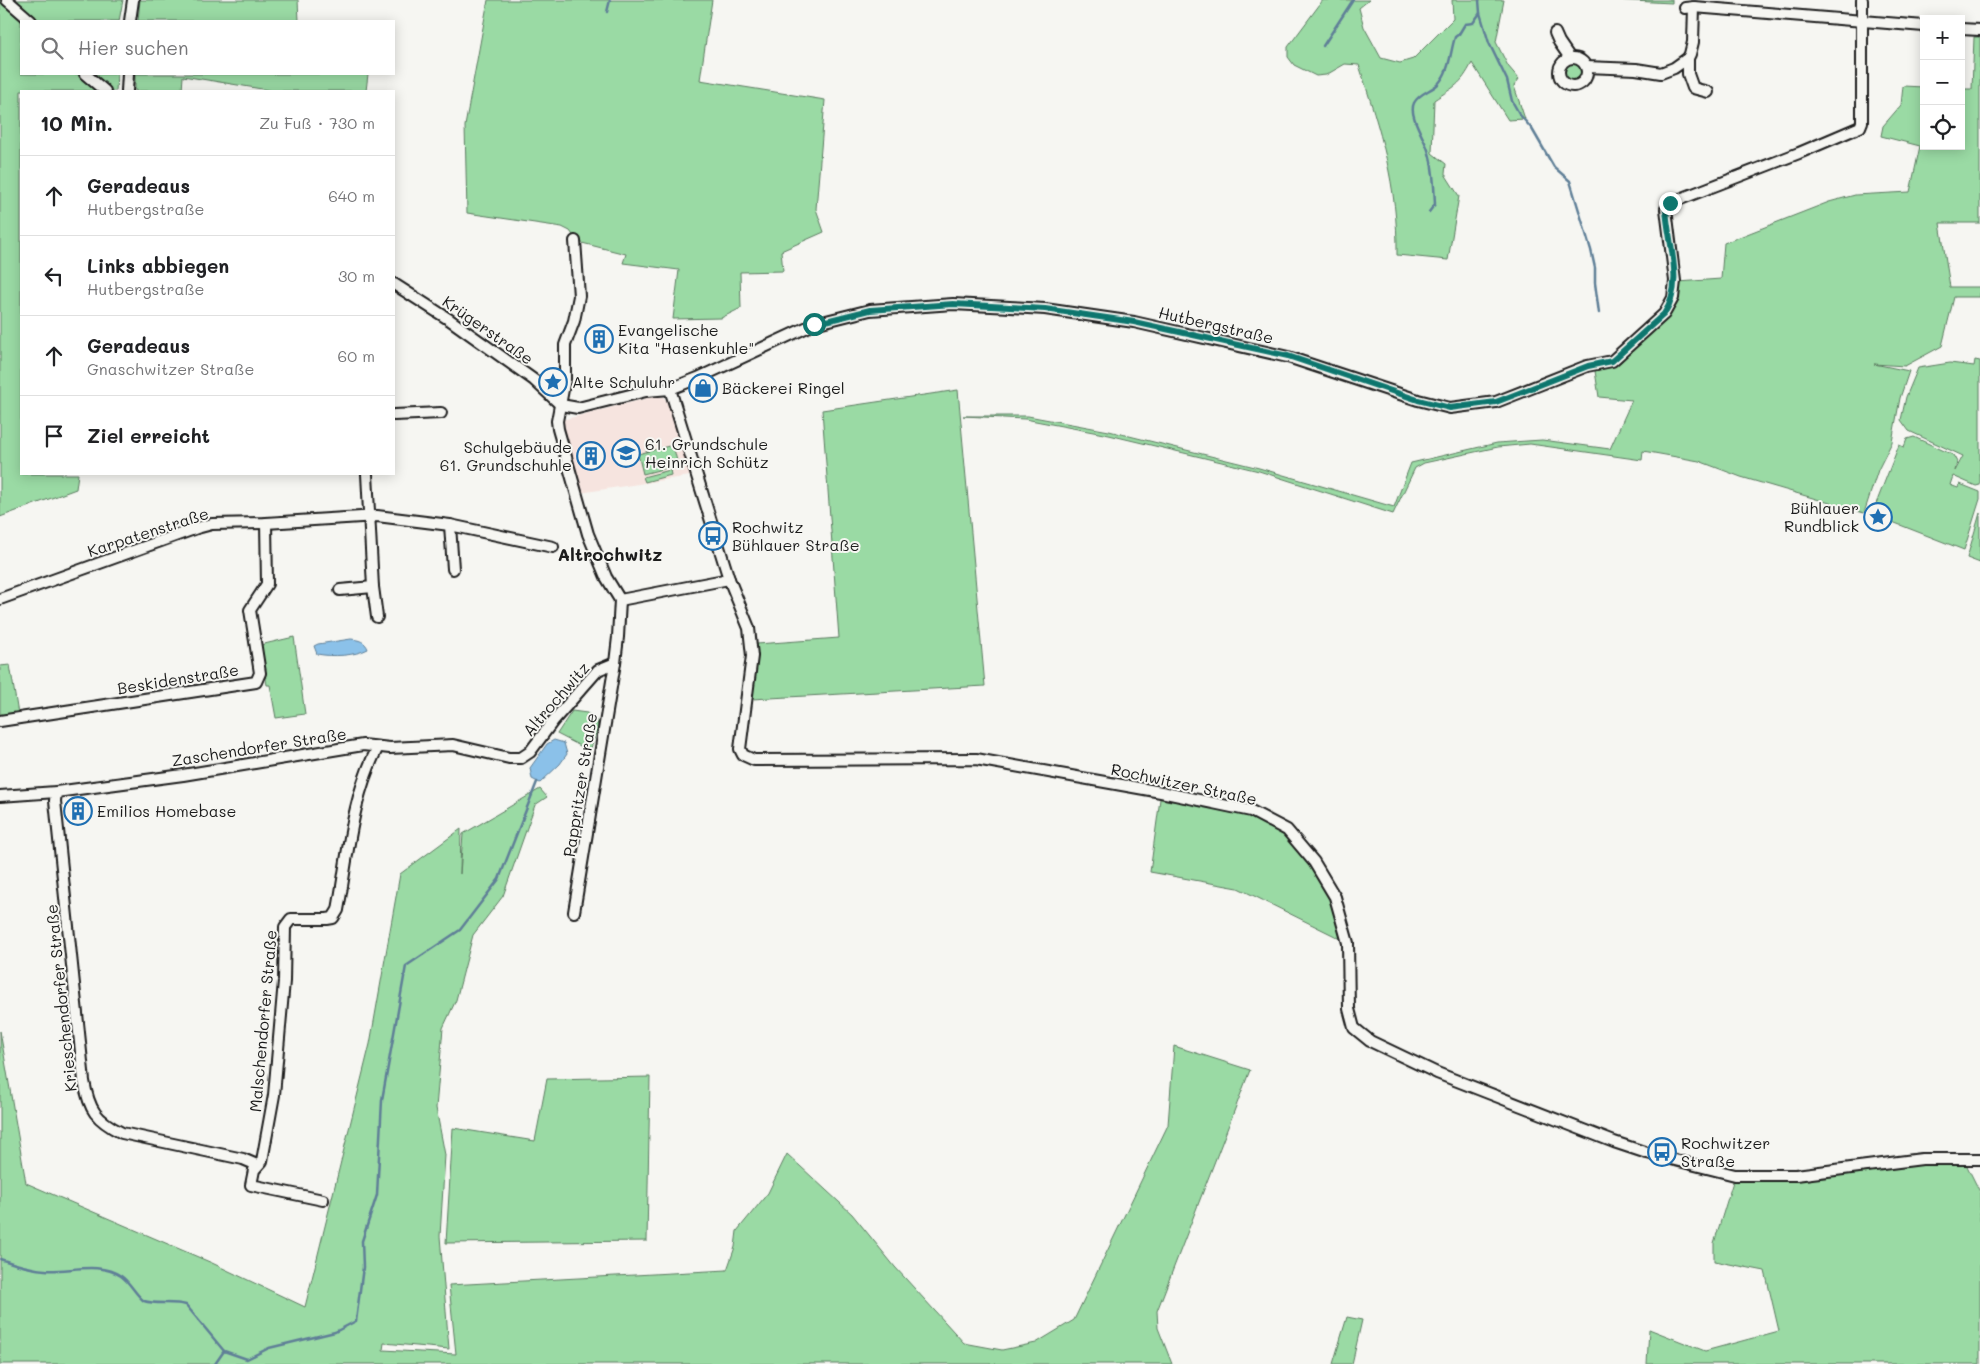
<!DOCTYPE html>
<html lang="de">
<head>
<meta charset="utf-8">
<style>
	:root { --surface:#fff; --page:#f2f2f2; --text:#202124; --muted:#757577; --line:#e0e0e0 }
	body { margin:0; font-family:Mali,sans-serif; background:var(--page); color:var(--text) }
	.controls { position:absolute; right:15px; top:15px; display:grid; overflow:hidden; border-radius:0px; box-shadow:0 2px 12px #0003 }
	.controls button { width:45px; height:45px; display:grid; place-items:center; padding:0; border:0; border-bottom:1px solid var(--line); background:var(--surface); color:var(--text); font:25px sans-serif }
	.stop { position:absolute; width:15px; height:15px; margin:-11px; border:4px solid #0f766e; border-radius:50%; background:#fff }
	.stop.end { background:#0f766e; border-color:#fff; box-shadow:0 1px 5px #0008 }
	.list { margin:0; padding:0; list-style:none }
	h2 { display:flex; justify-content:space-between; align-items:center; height:65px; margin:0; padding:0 20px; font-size:21px }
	h2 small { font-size:16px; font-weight:400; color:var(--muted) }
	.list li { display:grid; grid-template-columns:32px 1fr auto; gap:15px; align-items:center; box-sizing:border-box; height:80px; padding:0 20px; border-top:1px solid var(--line) }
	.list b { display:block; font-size:19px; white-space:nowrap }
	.list p { margin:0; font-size:16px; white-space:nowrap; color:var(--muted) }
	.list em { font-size:16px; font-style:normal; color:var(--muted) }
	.icon { flex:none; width:28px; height:28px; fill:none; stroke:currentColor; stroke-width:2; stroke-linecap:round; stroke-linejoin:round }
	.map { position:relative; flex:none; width:1980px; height:1364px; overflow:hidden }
	.search { position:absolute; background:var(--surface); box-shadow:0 2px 12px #0003; left:20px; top:20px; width:375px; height:55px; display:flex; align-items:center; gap:12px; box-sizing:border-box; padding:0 18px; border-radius:0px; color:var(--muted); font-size:19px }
	.panel { position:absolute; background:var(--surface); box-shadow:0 2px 12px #0003; left:20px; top:90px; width:375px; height:385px; border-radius:0px }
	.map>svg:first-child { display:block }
	.built { fill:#f6e4df }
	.green { fill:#9adaa4; stroke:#5b7b60 }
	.water { fill:#8bc1e9; stroke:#5f7f97 }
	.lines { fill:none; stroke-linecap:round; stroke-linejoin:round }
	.stream { stroke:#5f7f97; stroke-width:2.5 }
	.minor-casing { stroke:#1c1c1c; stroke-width:14 }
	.minor { stroke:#f6f6f2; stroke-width:10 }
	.route { stroke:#0f766e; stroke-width:6 }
	.labels { text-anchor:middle; stroke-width:4; stroke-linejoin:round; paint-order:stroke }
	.street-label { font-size:16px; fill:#1c1c1c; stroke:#f6f6f2 }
	.poi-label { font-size:16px; fill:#1c1c1c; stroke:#f6f6f2; text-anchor:start }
	.neighbourhood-label { font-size:18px; font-weight:bold; fill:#1c1c1c; stroke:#f6f6f2 }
</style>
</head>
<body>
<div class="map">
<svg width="1980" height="1364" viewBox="0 0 1980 1364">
	<rect width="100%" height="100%" fill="#f6f6f2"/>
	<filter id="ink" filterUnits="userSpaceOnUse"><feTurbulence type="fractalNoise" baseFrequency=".02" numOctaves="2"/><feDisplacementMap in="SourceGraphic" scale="10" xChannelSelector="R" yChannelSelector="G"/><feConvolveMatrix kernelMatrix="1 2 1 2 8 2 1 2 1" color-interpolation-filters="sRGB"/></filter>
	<g filter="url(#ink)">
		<polygon class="built" points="660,395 669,402 690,476 580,493 562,430 562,420"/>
		<g class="green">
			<polygon points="0,0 123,0 119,21 21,21 21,74 117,74 116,91 21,91 21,474 78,474 76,489 0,517"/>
			<polygon points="140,0 298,0 299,21 138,21"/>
			<polygon points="488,0 712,0 700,80 825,100 816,209 824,232 781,251 783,271 740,272 741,308 721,318 673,319 679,270 623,263 626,254 578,242 570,231 562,227 467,213 465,126"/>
			<path d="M1323,0H1369L1359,8L1364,27L1381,58L1400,63L1413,59L1453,19L1452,0H1504L1496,42L1508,66L1519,79L1514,86L1525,119L1508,120L1472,63C1460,86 1455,86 1434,100L1432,153L1446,164L1445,174L1459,196L1448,260L1397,255C1398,186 1380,130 1359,65L1345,64L1326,75L1316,76L1294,65L1288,57V47Z"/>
			<polygon points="1612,0 1672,0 1672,3"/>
			<polygon points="1974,37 1980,37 1980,223 1940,223 1950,287 1980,287 1980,297 1954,297 1942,346 1905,366 1874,364 1909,371 1900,398 1892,442 1878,470 1864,513 1741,477 1699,461 1643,451 1642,460 1530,444 1498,447 1424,463 1415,468 1393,514 1259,471 1109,435 1025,419 963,416 1028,416 1109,431 1259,468 1394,507 1411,463 1497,443 1542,440 1610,449 1632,400 1599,397 1595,371 1621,362 1632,348 1659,325 1668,315 1678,282 1721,279 1724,243 1829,202 1855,195 1910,192 1920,146 1881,136 1883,126 1901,105 1903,86 1924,87 1924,146 1961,146 1961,89 1972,89"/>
			<circle cx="1573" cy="72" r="10"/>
			<polygon points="135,74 368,74 366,91 274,91 183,76 182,91 135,91"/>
			<polygon points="1975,360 1980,361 1980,485 1976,486 1953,476 1950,485 1958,488 1960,484 1980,492 1980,499 1964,550 1872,514 1899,445 1904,447 1907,439 1914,437 1953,455 1957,462 1955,471 1963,456 1909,431 1901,420 1906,397 1918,368 1950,363 1974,366"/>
			<polygon points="958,390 985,686 752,699 757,657 757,644 839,638 822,410"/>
			<polygon points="673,445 678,465 643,474 638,454"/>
			<polygon points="670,470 671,475 645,482 643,477"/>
			<polygon points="1980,513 1980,563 1967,558"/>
			<polygon points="294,637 305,714 276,718 270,685 267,685 260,645"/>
			<polygon points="10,665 18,714 0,716 0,666"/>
			<polygon points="572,711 587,713 597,721 598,727 590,751 557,734"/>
			<polygon points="540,789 547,797 535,805 503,896 473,935 456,1000 443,1028 436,1108 445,1155 440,1236 449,1349 384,1343 383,1350 456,1354 449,1285 727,1270 735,1247 737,1231 768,1193 787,1154 852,1214 895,1267 964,1343 1002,1350 1036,1343 1074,1320 1168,1125 1174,1046 1250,1070 1157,1311 1158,1328 1172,1364 0,1364 0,1031 26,1183 212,1263 305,1307 370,1044 400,874 461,829 460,874 463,834"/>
			<polygon points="1160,799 1251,815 1285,833 1312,867 1332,901 1341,939 1238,888 1150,872"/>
			<polygon points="650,1077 647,1241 446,1243 453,1128 535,1141 547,1079"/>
			<polygon points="1963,1158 1980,1192 1980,1364 1647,1364 1649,1329 1705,1351 1779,1331 1765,1271 1714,1261 1714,1243 1735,1175"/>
			<polygon points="1347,1317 1362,1320 1352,1364 1333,1364"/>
		</g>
		<g class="water">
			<path d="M351,639C359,640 365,641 368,649C355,656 332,657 317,654L314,646L318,644Z"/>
			<polygon points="554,740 564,743 567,754 560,764 540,783 532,779 530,768 547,744"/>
		</g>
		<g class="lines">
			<g class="stream">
				<polyline points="1479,0 1480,13 1489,43 1507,80 1512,101 1520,115 1532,129 1554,167 1570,181 1591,250 1595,268 1595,283 1599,313"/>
				<polyline points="607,12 610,0"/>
				<polyline points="1323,46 1353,0"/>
				<path d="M1429,212L1435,204C1434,187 1434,167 1428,150C1425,139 1408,115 1414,103C1419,93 1431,91 1438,84C1450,71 1450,53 1455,37L1459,34L1465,24L1473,23L1480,13"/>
				<path d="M0,1259C14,1264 29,1269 45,1270C69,1272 99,1261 121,1276C130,1282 135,1294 144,1301C156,1305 173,1301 186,1305L224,1351L215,1364"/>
				<polyline points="224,1351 247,1359 269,1348 335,1332 356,1321 363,1267 362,1241 377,1195 382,1100 406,966 460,930 499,879 537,782"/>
			</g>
			<defs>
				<g id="minor">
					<polyline points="7,0 31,21"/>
					<polyline points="1685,8 1694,7 1924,26"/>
					<polyline points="130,21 133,0"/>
					<polyline points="1961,29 1980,30"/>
					<polyline points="1555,33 1559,42 1570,58"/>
					<polyline points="1688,58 1688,74 1693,88 1708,92"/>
					<circle cx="1573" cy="72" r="14"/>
					<polyline points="1586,67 1636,69 1661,73 1674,68 1688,58 1690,54 1693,42 1694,7"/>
					<polyline points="85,74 105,91"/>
					<polyline points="127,91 128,74"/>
					<polyline points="394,284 450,320 534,380 561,405 578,408 646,391 670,389 698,378 814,324 870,310 953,304 1045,309 1134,322 1288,357 1418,400 1450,408 1496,402 1587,366 1612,361 1664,314 1673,298 1675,281 1666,209 1670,203 1799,153 1860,127 1862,122 1862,0"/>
					<polyline points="670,389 729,579 749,628 752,656 740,749 743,755 754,760 976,759 1161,792 1251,811 1287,830 1314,862 1335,897 1348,943 1349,1009 1354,1028 1370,1041 1437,1073 1614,1142 1647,1153 1735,1175 1796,1175 1922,1159 1980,1159"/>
					<polyline points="394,415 441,413"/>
					<polyline points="367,474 373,587 377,617"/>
					<polyline points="450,525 453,569"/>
					<polyline points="340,590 373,587"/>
					<polyline points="0,599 197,528 212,524 266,523 377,516 450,525 553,547"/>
					<polyline points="620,600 729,579"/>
					<polyline points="0,721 256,682 260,673 250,610 267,584 266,523"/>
					<path d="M56,792L55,801L84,1081C89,1110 96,1120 122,1133L243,1159L257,1165"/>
					<polyline points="0,796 56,792 183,775 363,745 390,748 453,745 509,758 521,758 530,752 553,721 598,670 615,663"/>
					<polyline points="574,912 615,663 618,637 620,600 606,577 588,534 558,429 557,421 565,379 565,345 574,321 579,296 575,241"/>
					<path d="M323,1200L251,1185L254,1170L262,1161L274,1095L284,981L285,927L291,919H327L333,918L338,910C348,855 352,796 378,747"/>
				</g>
			</defs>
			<use href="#minor" class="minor-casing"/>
			<use href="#minor" class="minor"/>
		</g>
	</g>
	<g class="lines" filter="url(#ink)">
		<path class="route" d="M814,324L870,310L953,304L1045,309L1134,322L1288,356L1418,400L1450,408L1496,402L1588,366L1612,361L1664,314C1685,283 1668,244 1666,209L1670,203"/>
	</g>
	<defs>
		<symbol id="building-ring" viewBox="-11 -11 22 22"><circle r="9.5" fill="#f6f6f2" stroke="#1f6fb2" stroke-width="1.5"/><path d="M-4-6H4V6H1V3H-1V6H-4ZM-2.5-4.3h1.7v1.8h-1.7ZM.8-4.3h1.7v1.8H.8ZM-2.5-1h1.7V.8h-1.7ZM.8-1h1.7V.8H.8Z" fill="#1f6fb2"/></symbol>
		<symbol id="sight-ring" viewBox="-11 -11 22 22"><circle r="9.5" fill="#f6f6f2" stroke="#1f6fb2" stroke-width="1.5"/><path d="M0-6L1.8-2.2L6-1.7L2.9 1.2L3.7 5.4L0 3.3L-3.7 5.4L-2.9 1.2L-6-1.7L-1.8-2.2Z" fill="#1f6fb2"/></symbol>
		<symbol id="shop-ring" viewBox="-11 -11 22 22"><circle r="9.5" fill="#f6f6f2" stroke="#1f6fb2" stroke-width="1.5"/><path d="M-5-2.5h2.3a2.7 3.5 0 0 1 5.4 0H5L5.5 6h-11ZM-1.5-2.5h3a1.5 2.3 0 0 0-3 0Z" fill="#1f6fb2"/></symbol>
		<symbol id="school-ring" viewBox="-11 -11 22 22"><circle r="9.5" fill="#f6f6f2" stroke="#1f6fb2" stroke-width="1.5"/><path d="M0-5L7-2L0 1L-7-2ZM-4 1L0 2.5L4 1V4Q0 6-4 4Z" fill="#1f6fb2"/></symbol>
		<symbol id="bus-ring" viewBox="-11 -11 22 22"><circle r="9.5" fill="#f6f6f2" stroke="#1f6fb2" stroke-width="1.5"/><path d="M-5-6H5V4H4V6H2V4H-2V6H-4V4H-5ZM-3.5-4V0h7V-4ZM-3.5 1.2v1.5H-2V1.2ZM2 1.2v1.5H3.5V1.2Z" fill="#1f6fb2"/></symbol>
	</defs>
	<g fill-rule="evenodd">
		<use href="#building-ring" x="583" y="323" width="32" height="32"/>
		<use href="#sight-ring" x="537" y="366" width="32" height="32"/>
		<use href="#shop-ring" x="687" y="372" width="32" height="32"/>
		<use href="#school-ring" x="610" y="437" width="32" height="32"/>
		<use href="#building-ring" x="575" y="440" width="32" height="32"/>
		<use href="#sight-ring" x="1862" y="501" width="32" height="32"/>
		<use href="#bus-ring" x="697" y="520" width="32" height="32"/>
		<use href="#building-ring" x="62" y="795" width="32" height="32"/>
		<use href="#bus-ring" x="1646" y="1136" width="32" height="32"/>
	</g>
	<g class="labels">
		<g class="street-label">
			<text transform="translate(1216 325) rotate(13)" y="6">Hutbergstraße</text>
			<text transform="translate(488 330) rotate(35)" y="6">Krügerstraße</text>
			<text transform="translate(148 532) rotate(-18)" y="6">Karpatenstraße</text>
			<text transform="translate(178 679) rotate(-9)" y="6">Beskidenstraße</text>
			<text transform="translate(556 699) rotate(-49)" y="6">Altrochwitz</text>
			<text transform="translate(259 747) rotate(-9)" y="6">Zaschendorfer Straße</text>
			<text transform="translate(1184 784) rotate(12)" y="6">Rochwitzer Straße</text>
			<text transform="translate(580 785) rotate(-81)" y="6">Pappritzer Straße</text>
			<text transform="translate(61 998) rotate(-96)" y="6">Krieschendorfer Straße</text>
			<text transform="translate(263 1021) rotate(-85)" y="6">Malschendorfer Straße</text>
		</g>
		<g class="poi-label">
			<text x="618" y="336">Evangelische<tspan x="618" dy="18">Kita "Hasenkuhle"</tspan></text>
			<text x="572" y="388">Alte Schuluhr</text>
			<text x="722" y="394">Bäckerei Ringel</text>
			<text x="645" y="450">61. Grundschule<tspan x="645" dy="18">Heinrich Schütz</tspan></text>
			<text x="572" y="453" text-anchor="end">Schulgebäude<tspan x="572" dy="18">61. Grundschuhle</tspan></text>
			<text x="1859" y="514" text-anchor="end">Bühlauer<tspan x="1859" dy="18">Rundblick</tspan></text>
			<text x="732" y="533">Rochwitz<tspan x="732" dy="18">Bühlauer Straße</tspan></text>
			<text x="97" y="817">Emilios Homebase</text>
			<text x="1681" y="1149">Rochwitzer<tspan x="1681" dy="18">Straße</tspan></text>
		</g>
		<g class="neighbourhood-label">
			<text x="610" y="561">Altrochwitz</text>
		</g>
	</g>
</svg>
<div class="controls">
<button>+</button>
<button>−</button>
<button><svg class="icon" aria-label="locate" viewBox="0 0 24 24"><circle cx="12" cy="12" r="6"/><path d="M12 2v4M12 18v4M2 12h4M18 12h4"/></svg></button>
</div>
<div class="stop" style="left:814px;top:324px"></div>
<div class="stop end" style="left:1670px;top:203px"></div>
<div class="search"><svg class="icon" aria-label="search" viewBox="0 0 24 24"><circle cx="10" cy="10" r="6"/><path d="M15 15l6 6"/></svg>Hier suchen</div>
<section class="panel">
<h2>10 Min.<small>Zu Fuß · 730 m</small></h2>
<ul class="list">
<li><svg class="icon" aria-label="ahead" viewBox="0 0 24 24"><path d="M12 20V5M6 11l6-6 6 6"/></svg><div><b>Geradeaus</b><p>Hutbergstraße</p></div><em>640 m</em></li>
<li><svg class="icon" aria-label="left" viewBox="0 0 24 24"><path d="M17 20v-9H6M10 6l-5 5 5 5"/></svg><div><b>Links abbiegen</b><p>Hutbergstraße</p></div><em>30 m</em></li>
<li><svg class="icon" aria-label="ahead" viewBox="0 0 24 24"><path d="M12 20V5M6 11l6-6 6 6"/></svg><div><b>Geradeaus</b><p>Gnaschwitzer Straße</p></div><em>60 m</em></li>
<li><svg class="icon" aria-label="arrive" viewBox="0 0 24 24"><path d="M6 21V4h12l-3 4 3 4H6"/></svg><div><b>Ziel erreicht</b></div></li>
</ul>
</section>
</div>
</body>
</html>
